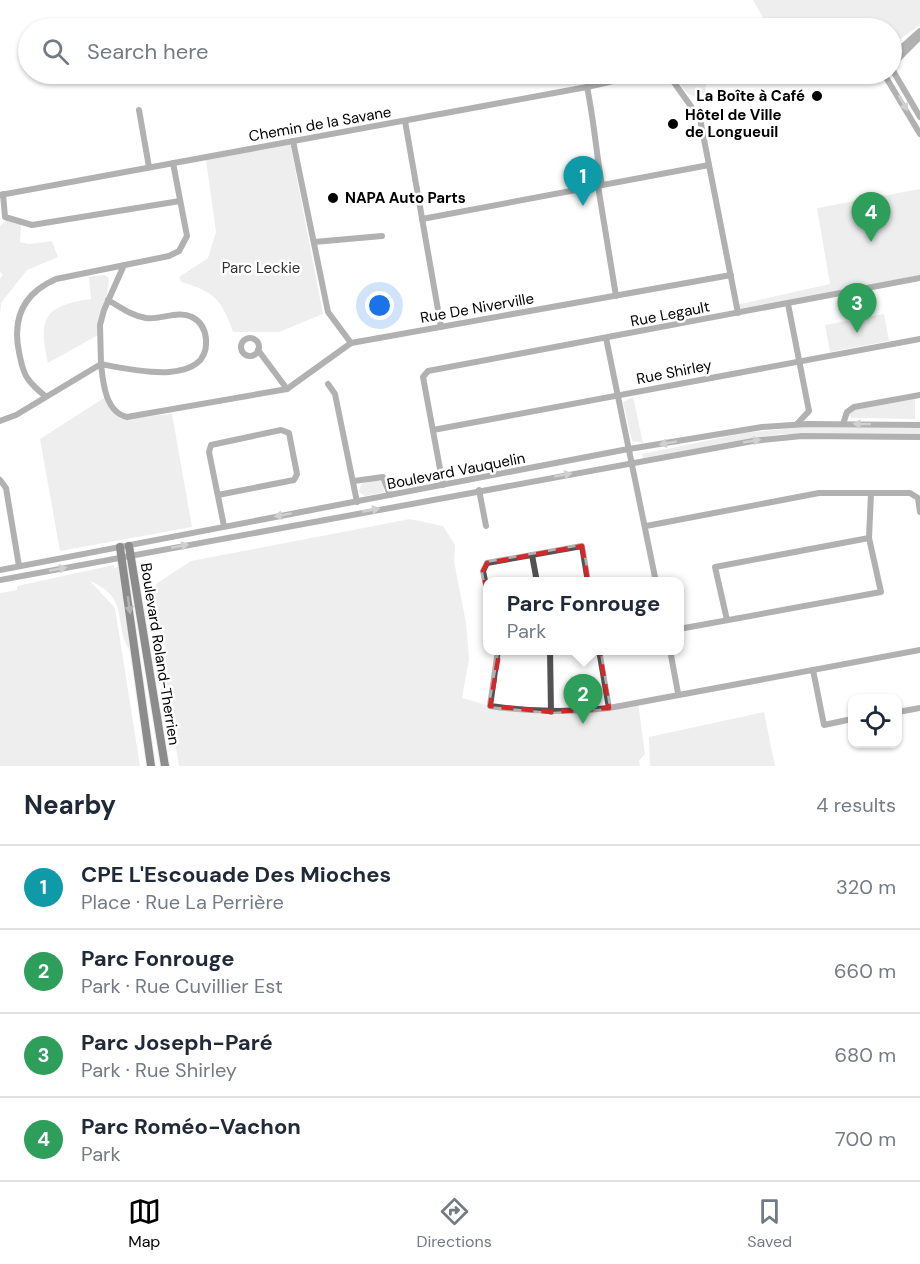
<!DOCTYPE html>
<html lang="en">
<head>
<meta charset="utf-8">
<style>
	:root { --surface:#fff; --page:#f2f2f3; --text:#1f2937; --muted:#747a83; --line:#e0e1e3; --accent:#000 }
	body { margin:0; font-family:"DM Sans",sans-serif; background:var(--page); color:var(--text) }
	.controls { position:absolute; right:18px; bottom:18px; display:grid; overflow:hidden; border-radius:12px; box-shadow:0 2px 4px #0004 }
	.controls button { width:54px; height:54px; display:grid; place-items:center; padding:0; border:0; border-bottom:2px solid var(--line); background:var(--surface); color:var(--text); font:30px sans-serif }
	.you { position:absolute; left:380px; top:306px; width:21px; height:21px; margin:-15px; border:4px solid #fff; border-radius:50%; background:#1a73e8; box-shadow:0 0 0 9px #1a73e833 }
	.badge { display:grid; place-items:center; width:39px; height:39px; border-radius:50%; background:var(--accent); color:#fff; font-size:20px; font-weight:700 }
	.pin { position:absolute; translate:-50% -50px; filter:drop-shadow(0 2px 3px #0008) }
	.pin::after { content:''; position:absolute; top:32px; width:21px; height:18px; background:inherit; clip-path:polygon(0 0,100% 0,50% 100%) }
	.popup { position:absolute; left:483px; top:577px; width:201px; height:78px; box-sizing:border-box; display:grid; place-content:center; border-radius:12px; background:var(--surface); filter:drop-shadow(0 2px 4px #0005); font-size:20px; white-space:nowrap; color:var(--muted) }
	.popup b { font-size:22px; color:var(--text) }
	.popup::after { content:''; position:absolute; left:50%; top:100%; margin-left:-12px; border:12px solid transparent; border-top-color:var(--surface) }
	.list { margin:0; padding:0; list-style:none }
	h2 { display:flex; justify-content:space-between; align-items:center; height:78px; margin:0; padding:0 24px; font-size:26px }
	h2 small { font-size:20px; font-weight:400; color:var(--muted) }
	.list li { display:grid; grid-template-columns:39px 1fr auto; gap:18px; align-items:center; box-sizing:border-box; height:84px; padding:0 24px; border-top:2px solid var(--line) }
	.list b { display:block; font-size:22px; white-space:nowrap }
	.list p { margin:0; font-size:20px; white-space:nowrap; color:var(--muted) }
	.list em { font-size:20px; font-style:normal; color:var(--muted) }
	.icon { flex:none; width:33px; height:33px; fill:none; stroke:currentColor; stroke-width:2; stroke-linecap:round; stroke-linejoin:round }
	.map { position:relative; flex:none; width:920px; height:766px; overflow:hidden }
	.search { position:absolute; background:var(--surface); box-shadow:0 2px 4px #0004; left:18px; right:18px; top:18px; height:66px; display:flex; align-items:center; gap:15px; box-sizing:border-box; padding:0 21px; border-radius:33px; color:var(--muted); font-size:22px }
	.sheet { height:414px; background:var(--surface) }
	nav { display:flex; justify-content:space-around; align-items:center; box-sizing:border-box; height:84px; border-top:2px solid var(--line); background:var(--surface); font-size:16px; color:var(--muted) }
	nav a { display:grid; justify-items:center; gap:3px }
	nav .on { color:var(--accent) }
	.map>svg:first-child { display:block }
	.green { fill:#d9d9d9 }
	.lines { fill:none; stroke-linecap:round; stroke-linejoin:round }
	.major-casing { stroke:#dbdbdb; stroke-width:10 }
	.minor { stroke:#525252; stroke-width:6 }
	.major { stroke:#000; stroke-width:8 }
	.oneway { fill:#979797 }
	.oneway2 { fill:#595959 }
	.marked { fill:none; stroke:#d62828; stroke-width:4.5; stroke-dasharray:12 8; stroke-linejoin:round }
	.poi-dot { fill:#000; stroke:#fff; stroke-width:2 }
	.labels { text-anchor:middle; stroke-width:5; stroke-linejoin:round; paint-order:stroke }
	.poi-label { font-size:15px; font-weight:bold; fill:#000; stroke:#fff; text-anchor:start }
	.street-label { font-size:15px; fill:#000; stroke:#fff }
	.park-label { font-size:15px; fill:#303030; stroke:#fff }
</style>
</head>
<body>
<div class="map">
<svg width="920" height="766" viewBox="0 0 920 766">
	<rect width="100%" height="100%" fill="#fff"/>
	<g class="green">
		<polygon points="753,0 920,0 920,25 892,45 892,28 769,28"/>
		<path d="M680,74H720L711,75V79L706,84L705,95C688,100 684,90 675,77Z"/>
		<path d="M290,143L323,314L279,332H233C222,300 214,291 181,282L179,277L208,258L216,232L206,160Z"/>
		<polygon points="920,189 920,275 738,313 736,305 830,284 817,208"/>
		<polygon points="8,218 21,225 20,242 29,244 52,241 58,257 27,270 1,303 0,316 0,279 3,275 0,272 0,226"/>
		<path d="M104,275L108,277C112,283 99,321 98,335L48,363C38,317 44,306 91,299L89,277Z"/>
		<polygon points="884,314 889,341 830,352 825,325"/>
		<polygon points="633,397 643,443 632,441 623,402"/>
		<polygon points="104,398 123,419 172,414 192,527 60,551 40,439"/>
		<polygon points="915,399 915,419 851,418 849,415 853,410"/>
		<polygon points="816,426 920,428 920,434 781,434 643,458 642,454 744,433"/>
		<polygon points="377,480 383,482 384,492 365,496 359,492 361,484"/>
		<polygon points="410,519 443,526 455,545 454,561 466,623 469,659 462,698 490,706 569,712 638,702 645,754 639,761 640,766 179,766 167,694 165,644 150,609 156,584 191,561"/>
		<path d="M114,565V568L120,566L130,650C112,625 132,599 90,581L115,608L140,766H0V593L17,590V586Z"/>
		<polygon points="764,712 775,766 650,766 649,737"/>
	</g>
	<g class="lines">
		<defs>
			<g id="major">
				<polyline points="129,546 165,766"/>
				<polyline points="120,547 151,766"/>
			</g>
		</defs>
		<use href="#major" class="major-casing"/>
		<g class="minor">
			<polyline points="892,56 920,31"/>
			<polyline points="892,65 920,37"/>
			<polyline points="892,69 920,117"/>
			<polyline points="668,74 700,119 738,313"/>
			<polyline points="884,74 920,134"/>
			<path d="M587,87C594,120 596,152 602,185"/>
			<polyline points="139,110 149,167"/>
			<polyline points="405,121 441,327"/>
			<polyline points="293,141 328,312 351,343"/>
			<polyline points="598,186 616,296"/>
			<polyline points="3,194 5,217 32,225 180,201"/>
			<polyline points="0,195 587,87 644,74"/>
			<polyline points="422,219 709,165"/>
			<polyline points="314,242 382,236"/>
			<path d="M108,300C120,307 132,316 146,318C161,320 178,310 192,317C200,321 205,329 206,339C210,389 127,369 101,364C103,382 105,412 127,417L287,389L351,343L731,275"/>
			<polyline points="788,304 809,411 797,424"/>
			<polyline points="606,338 656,582"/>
			<circle cx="250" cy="347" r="9"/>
			<polyline points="258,350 287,389"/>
			<polyline points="328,384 335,394 357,502"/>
			<path d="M45,396C39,391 32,385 28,379C22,371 21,361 19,352C12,318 24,293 56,279L169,256L179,251L187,236L173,163"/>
			<polyline points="0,421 16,415 101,364 100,325 104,310 124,265"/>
			<polyline points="843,424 847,412 854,407 920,395"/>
			<polyline points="433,430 920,339"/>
			<polyline points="0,480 6,488 19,566"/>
			<polyline points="354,481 383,477 390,495"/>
			<polyline points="443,485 423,377 428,371 920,278"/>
			<polyline points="479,490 486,526"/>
			<polyline points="218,495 294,480 297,474 289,433 281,430 211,445 209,452 224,526"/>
			<polyline points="646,526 819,493 910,493 918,498 920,512"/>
			<polyline points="532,555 537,582"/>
			<polyline points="0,570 623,450 762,427 808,424 920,425"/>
			<polyline points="0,580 753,441 802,436 920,437"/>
			<polyline points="487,590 483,571 487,563 582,546 588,582"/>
			<polyline points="727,620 715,567 869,538"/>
			<polyline points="679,629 881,592 869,538 871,493"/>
			<path d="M498,650L490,706C531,712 568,713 609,708L920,650"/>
			<polyline points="550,650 551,712"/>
			<polyline points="599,650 609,708"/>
			<polyline points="670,650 678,693"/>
			<polyline points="813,670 824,725 852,719"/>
			<polyline points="898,712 920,708"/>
		</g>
		<use href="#major" class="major"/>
	</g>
	<defs><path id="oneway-solid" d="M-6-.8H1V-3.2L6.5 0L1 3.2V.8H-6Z" transform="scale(1.5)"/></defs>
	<g class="oneway">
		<use href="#oneway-solid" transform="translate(903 103) rotate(61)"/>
		<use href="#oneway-solid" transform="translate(862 424) rotate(-179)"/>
		<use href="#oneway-solid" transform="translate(752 441) rotate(-9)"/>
		<use href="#oneway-solid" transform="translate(668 443) rotate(170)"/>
		<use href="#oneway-solid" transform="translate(563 475) rotate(-10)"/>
		<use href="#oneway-solid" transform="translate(371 510) rotate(-11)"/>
		<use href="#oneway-solid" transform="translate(283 515) rotate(170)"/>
		<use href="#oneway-solid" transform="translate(180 546) rotate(-11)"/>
		<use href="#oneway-solid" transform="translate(58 569) rotate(-11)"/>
	</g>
	<use class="oneway2" href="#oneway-solid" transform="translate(129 605) rotate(82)"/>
	<path d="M0 0H920V766H0ZM582,546L609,708L551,712L490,706L499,654L483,571L487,563Z" fill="#fff" fill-opacity=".55" fill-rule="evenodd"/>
	<path class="marked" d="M582,546L609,708L551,712L490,706L499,654L483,571L487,563Z"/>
	<g class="poi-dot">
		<circle cx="817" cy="96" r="6"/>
		<circle cx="673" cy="124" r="6"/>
		<circle cx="333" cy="198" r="6"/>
	</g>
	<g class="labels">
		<g class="poi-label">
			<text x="805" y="101" text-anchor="end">La Boîte à Café</text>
			<text x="685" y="120">Hôtel de Ville<tspan x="685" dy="17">de Longueuil</tspan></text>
			<text x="345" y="203">NAPA Auto Parts</text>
		</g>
		<g class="street-label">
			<text transform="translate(320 124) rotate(-10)" y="5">Chemin de la Savane</text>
			<text transform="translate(477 308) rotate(-10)" y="5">Rue De Niverville</text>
			<text transform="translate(670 314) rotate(-11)" y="5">Rue Legault</text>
			<text transform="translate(674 372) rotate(-11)" y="5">Rue Shirley</text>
			<text transform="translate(456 471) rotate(-11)" y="5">Boulevard Vauquelin</text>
			<text transform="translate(160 654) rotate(81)" y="5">Boulevard Roland-Therrien</text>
		</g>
		<g class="park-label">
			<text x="261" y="273">Parc Leckie</text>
		</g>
	</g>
</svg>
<div class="controls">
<button><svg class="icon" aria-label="locate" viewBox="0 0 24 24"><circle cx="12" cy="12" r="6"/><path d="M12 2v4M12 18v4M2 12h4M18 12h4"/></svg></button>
</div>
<div class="you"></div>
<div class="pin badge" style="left:583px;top:206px;background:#0f9aa8">1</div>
<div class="pin badge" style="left:583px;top:724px;background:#2e9e5b">2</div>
<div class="popup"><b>Parc Fonrouge</b>Park</div>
<div class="pin badge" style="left:857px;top:333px;background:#2e9e5b">3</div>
<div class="pin badge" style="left:871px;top:242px;background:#2e9e5b">4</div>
<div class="search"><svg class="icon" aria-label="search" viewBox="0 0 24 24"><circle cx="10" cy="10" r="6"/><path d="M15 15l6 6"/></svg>Search here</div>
</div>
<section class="sheet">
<h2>Nearby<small>4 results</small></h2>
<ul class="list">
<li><span class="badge" style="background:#0f9aa8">1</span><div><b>CPE L'Escouade Des Mioches</b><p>Place · Rue La Perrière</p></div><em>320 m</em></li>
<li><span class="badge" style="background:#2e9e5b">2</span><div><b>Parc Fonrouge</b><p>Park · Rue Cuvillier Est</p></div><em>660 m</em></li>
<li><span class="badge" style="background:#2e9e5b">3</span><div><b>Parc Joseph-Paré</b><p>Park · Rue Shirley</p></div><em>680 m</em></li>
<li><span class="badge" style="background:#2e9e5b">4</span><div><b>Parc Roméo-Vachon</b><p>Park</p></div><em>700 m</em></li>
</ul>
</section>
<nav>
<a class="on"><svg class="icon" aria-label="map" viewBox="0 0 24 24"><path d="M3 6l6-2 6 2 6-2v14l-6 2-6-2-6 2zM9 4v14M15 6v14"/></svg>Map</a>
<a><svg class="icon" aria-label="directions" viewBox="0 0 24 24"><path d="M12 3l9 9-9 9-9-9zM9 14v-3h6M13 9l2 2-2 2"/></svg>Directions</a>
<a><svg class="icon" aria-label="saved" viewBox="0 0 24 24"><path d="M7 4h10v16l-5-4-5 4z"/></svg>Saved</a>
</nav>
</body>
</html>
